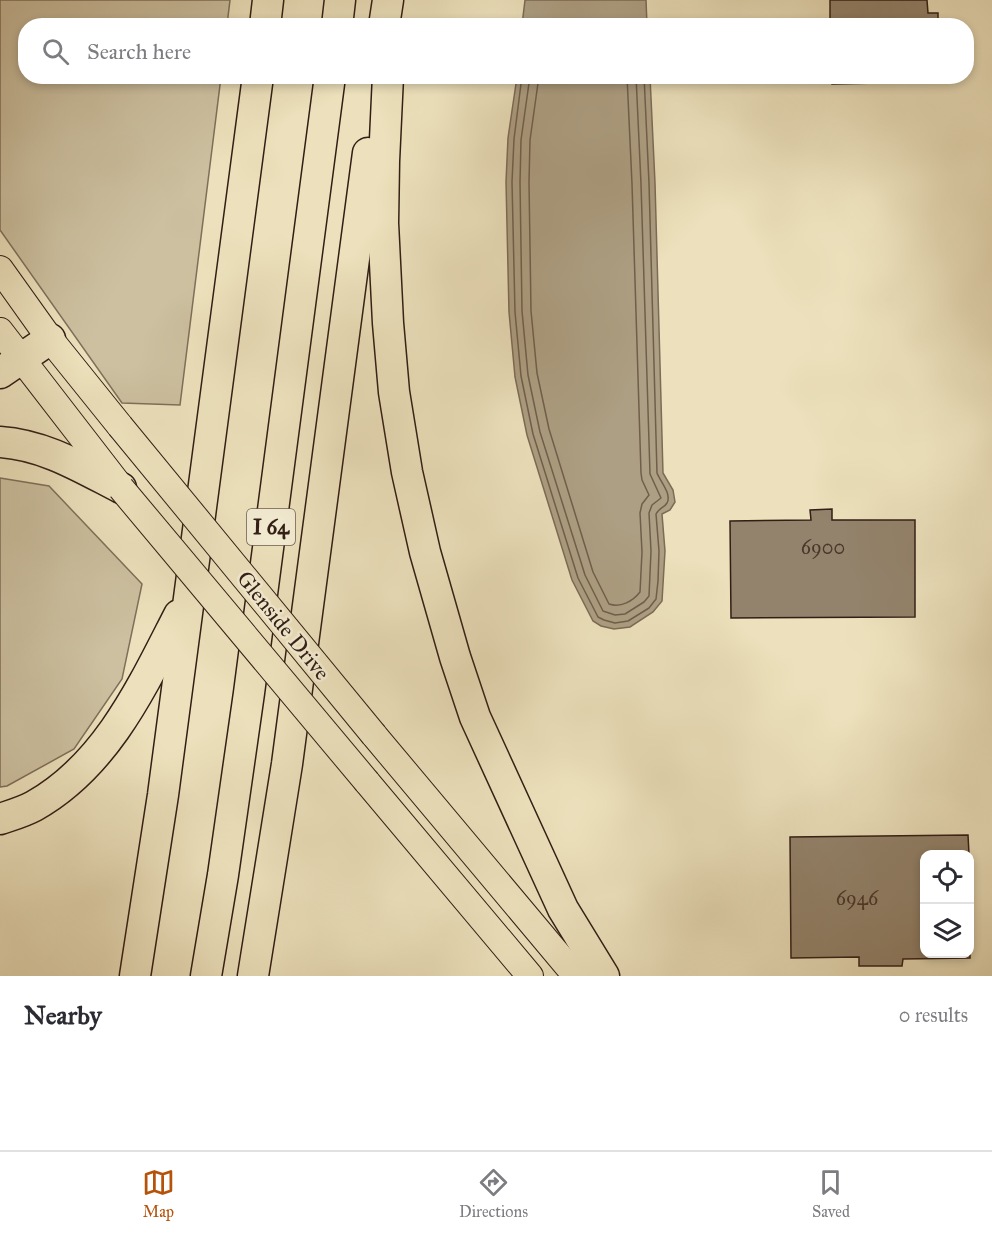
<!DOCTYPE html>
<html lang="en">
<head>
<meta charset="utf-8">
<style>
	:root { --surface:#fff; --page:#f7f7f7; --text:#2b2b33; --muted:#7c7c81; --line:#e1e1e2; --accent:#b45309 }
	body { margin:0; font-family:"IM FELL Great Primer",serif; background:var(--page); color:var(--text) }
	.controls { position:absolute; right:18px; bottom:18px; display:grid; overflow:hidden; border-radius:12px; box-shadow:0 3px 9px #0003 }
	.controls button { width:54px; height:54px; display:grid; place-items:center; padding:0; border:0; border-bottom:2px solid var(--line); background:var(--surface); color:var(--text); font:30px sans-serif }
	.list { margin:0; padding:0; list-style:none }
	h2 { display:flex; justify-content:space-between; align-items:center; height:78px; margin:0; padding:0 24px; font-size:26px }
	h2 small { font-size:20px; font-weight:400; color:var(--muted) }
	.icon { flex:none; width:33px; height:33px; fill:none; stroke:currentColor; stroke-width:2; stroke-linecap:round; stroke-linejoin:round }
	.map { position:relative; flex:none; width:992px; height:976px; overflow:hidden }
	.search { position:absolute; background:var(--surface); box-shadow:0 3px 9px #0003; left:18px; right:18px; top:18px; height:66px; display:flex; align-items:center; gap:15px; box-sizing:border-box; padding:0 21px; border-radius:24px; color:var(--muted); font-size:22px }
	.sheet { height:174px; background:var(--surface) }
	nav { display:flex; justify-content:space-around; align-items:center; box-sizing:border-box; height:84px; border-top:2px solid var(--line); background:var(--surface); font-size:16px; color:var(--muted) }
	nav a { display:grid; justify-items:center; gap:3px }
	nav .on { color:var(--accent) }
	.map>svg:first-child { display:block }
	.green { fill:#ccc0a0; stroke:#7f6f5a; stroke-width:1.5 }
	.water { fill:#ad9f83; stroke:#7c6b57; stroke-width:1.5 }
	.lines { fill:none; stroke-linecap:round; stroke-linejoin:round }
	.shore { stroke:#705e4c; stroke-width:1.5 }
	.building { fill:#93836c; stroke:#321e15; stroke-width:1.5 }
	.primary-casing { stroke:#321e15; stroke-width:28 }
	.highway-casing { stroke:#321e15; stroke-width:33 }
	.primary { stroke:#ece1bc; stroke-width:26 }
	.highway { stroke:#ece1bc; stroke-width:30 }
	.primary-bridge-casing { stroke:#321e15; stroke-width:28; stroke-linecap:butt }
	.primary-bridge { stroke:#ece1bc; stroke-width:26 }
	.labels { text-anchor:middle; stroke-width:5; stroke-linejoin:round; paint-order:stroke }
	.number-label { font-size:20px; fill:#4a372b }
	.shield { fill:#f3ecd3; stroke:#6c5c4e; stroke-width:1.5 }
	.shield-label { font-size:21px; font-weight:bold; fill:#321e15 }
	.street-label { font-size:22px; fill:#321e15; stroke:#f3ecd3 }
</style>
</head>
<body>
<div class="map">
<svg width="992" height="976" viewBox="0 0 992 976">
	<rect width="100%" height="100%" fill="#ece1bc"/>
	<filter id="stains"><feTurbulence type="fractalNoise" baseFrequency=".00333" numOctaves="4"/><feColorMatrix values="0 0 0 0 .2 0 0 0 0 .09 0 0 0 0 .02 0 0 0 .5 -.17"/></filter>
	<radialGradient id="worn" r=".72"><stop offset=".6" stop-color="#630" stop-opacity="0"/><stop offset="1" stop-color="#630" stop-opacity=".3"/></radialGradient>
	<g class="green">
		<polygon points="0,0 230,0 227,25 26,26 26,76 221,77 180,405 122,403 0,230"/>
		<polygon points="0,478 49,486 142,584 122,679 74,749 7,786 0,787"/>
	</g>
	<g class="water">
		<polygon points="525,0 646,0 647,25 522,25"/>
		<polygon points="517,77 650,77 655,183 663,473 673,490 675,502 670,510 662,514 665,551 662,601 653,612 630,627 614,629 601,626 593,621 572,580 527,435 515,377 509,312 506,182 508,138"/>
	</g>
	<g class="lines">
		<g class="shore">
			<path d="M522,76L514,139L512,182L515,312L521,376L533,434L578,578L598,617L604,620L615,623L628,621L649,608L656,599L658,581L659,551L656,514C660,507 664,508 667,503C672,494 660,481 657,473L649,183L644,76"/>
			<polyline points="530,76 521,140 520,182 522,311 528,375 540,432 585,575 603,611 615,615 625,614 644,602 649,596 651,551 649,513 652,505 661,498 650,474 641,184 636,76"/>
			<path d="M539,76L530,140L529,182L531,311L537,373L549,429L593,572L609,604C621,608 633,601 640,592L642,552L640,513L642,504L649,495L642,480L641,473L632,184L627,76"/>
		</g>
	</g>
	<g class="building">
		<polygon points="830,0 927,0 928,13 938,13 938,26 830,26"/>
		<polygon points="832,76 929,76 930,82 832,84"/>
		<polygon points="832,509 832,520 915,520 915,617 731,618 730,521 811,520 810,510"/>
		<polygon points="968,835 969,854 924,854 924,954 970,954 970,942 970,958 903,959 902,966 859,966 859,957 791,958 790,837"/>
	</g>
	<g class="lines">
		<defs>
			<g id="primary">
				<polyline points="0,269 50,339 120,426"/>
				<polyline points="0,331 119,485"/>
				<polyline points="374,735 576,976"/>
				<polyline points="367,782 530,976"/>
			</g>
			<g id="highway">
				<polyline points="265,26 268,0"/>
				<polyline points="337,26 340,0"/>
				<polyline points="384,26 388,0"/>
				<polyline points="388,76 384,161 383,223 388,323 394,392 407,472 425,552 455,657 475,717 563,909 604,976"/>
				<polyline points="0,373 50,339"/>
				<path d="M0,442C45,445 82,468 121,488"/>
				<path d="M0,819C12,815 23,812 34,806C107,765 143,685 179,615"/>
				<polyline points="135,976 163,795 258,76"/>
				<polyline points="206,976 223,875 249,693 330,76"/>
				<polyline points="253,976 287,764 368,153"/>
			</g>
		</defs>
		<use href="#primary" class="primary-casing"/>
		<use href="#highway" class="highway-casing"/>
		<use href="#primary" class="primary"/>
		<use href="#highway" class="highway"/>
		<defs>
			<g id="primary-bridge">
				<polyline points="120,426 374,735"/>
				<polyline points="121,488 367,782"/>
			</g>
		</defs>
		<use href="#primary-bridge" class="primary-bridge-casing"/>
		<use href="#primary-bridge" class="primary-bridge"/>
	</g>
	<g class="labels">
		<g class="number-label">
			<text x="823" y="554">6900</text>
			<text x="857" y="905">6946</text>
		</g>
		<rect class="shield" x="247" y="509" width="48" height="36" rx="4.5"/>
		<g class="shield-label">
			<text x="271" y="534">I 64</text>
		</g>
		<g class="street-label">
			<text transform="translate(284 625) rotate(51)" y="8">Glenside Drive</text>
		</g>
	</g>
	<rect width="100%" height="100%" filter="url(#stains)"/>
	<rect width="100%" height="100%" fill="url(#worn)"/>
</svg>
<div class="controls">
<button><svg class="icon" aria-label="locate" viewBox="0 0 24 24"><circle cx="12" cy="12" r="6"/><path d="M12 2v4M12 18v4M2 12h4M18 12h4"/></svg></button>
<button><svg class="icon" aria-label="layers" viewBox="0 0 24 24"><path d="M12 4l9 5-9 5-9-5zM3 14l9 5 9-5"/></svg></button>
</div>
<div class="search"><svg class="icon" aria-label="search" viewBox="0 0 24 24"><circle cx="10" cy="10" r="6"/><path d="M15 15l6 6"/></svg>Search here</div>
</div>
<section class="sheet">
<h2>Nearby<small>0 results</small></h2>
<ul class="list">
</ul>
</section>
<nav>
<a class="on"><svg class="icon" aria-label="map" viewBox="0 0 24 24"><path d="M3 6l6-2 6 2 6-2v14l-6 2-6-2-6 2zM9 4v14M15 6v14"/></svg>Map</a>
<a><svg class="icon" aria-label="directions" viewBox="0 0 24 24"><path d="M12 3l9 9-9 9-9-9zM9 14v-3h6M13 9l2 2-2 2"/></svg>Directions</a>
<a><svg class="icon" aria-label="saved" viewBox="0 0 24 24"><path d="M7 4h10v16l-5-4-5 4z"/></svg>Saved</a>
</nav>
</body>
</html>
